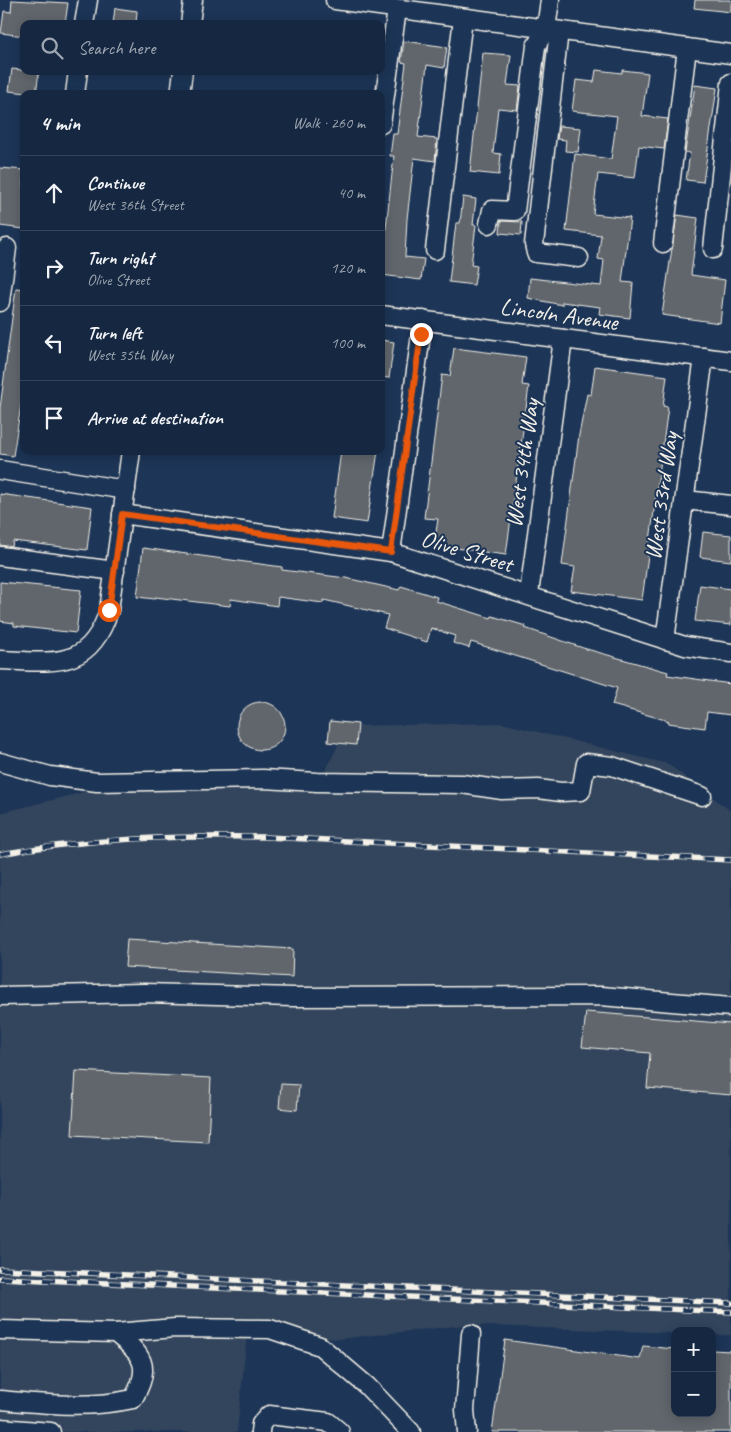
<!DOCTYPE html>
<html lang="en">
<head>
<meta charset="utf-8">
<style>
	:root { --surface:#162841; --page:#23344c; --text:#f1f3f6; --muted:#9ea6b1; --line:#35445a }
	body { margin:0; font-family:Caveat,sans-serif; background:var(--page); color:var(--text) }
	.controls { position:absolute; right:15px; bottom:15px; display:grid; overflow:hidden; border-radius:10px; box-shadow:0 2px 12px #0003 }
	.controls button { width:45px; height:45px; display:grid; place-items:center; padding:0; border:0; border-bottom:1px solid var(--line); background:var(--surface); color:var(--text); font:25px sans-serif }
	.stop { position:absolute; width:15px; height:15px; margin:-11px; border:4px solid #ea580c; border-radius:50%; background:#fff }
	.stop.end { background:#ea580c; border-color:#fff; box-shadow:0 1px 5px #0008 }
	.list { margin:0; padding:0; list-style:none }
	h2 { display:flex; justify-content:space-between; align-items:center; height:65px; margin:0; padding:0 20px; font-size:21px }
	h2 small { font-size:16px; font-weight:400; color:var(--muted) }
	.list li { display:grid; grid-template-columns:32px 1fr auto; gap:15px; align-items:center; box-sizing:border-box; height:75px; padding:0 20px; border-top:1px solid var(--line) }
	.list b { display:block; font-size:19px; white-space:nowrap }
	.list p { margin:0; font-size:16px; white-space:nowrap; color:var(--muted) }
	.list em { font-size:16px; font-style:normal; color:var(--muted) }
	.icon { flex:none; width:28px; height:28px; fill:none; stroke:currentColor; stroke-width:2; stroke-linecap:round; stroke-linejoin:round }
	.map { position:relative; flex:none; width:731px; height:1432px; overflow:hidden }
	.search { position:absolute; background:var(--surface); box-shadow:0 2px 12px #0003; left:20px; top:20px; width:365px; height:55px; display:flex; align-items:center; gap:12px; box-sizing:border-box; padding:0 18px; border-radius:10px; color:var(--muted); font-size:19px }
	.panel { position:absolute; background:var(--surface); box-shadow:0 2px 12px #0003; left:20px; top:90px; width:365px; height:365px; border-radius:10px }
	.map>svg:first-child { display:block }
	.built { fill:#31445d }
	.building { fill:#60666c; stroke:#f4f1e8 }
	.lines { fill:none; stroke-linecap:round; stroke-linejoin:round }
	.minor-casing { stroke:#f4f1e8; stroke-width:21 }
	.minor { stroke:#1d3557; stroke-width:18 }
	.rail-casing { stroke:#f4f1e8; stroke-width:5.5 }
	.rail { stroke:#1d3557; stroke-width:4; stroke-dasharray:11; stroke-linecap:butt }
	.route { stroke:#ea580c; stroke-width:6 }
	.labels { text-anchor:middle; stroke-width:4; stroke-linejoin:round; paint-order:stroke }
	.street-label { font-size:24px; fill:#f4f1e8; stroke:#1d3557 }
</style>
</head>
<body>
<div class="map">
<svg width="731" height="1432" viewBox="0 0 731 1432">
	<rect width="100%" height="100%" fill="#1d3557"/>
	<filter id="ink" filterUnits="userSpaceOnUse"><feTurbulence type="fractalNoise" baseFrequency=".02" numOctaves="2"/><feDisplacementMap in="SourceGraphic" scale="10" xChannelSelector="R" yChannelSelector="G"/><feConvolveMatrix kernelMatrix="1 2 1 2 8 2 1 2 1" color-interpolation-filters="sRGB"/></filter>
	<g filter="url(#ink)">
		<polygon class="built" points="502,723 668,764 731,811 731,1335 712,1335 712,1331 675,1331 675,1333 465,1325 338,1339 247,1334 237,1432 0,1432 0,813 104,787 316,791 347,726"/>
		<g class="building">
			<polygon points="12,0 68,3 65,24 31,21 30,24 24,24 24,36 1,33 4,11 11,12"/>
			<polygon points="695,0 731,0 731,12 694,8"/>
			<polygon points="115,8 137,11 136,24 113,24"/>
			<polygon points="404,41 447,47 444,68 427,65 418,137 437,139 435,161 414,158 407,219 405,257 424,259 421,280 381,275 381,254 383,255 394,156 390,156 393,134 397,134 406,63 401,62"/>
			<polygon points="483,53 511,55 507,85 520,86 517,110 498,108 493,153 501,154 499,175 470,172"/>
			<polygon points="12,69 39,72 36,94 9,91"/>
			<polygon points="596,70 622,73 622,70 648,73 642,116 668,119 664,149 639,146 635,178 598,174 593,214 630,218 622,282 633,283 630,318 599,314 600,307 562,302 562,305 528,298 530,278 601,286 604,260 598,259 601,235 566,231 575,154 611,159 617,116 572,111 576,80 594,82"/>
			<polygon points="695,85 717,88 703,182 686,180 690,153 685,152"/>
			<polygon points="559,126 581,128 578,152 565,151 566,140 557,139"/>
			<polygon points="0,168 24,170 24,229 0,226"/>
			<polygon points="463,197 476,199 473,225 476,225 471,265 477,266 474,285 449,282 456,223 460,223"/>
			<polygon points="677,215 698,218 691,275 725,280 720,323 662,315"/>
			<polygon points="501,221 522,222 521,235 500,233"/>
			<polygon points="16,288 24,289 24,386 13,456 0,454 0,408"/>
			<polygon points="381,340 394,342 389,378 381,377"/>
			<polygon points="454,348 526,357 522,385 529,386 506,555 434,545 438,519 424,518 442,375 450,376"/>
			<polygon points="595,366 667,376 663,406 668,407 642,600 571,591 575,567 562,565 579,435 587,394 591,395"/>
			<polygon points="341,451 378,451 367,523 332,518"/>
			<polygon points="0,494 92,507 87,550 13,541 12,547 0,545"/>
			<polygon points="703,532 731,535 731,561 700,557"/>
			<polygon points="143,548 282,567 282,570 346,578 399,590 401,586 437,597 436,601 491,618 492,616 526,626 525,628 583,648 668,672 667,675 731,684 731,715 707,712 705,728 668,723 669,721 612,705 617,688 471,642 469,648 453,643 455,636 431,628 427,642 384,628 388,615 324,600 323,603 278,597 277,606 231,599 230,606 155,597 155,599 137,597"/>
			<polygon points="0,582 81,590 76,633 14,626 14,623 0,621"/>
			<polygon points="700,585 731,589 731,625 695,621"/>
			<circle cx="261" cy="726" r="24"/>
			<polygon points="330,721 358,724 356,745 328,742"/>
			<polygon points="127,939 293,949 292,977 125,967"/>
			<polygon points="586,1012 731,1024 731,1095 647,1088 650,1053 582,1047"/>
			<polygon points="76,1071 211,1078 208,1142 72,1135"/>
			<polygon points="281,1084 299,1085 297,1110 279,1108"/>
			<polygon points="505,1340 640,1359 643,1346 675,1349 675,1413 712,1413 712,1350 731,1351 731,1432 492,1432"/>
		</g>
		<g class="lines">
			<defs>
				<g id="minor">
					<polyline points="335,0 731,54"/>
					<polyline points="84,24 88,0"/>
					<polyline points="190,24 193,0"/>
					<polyline points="559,31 534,244 536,253 579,258"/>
					<polyline points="75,94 78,71"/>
					<polyline points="180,94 183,71"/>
					<polyline points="381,124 397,9"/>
					<polyline points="489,224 492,210 515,211 536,46 546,29 550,0"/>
					<polyline points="663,243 687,48"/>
					<polyline points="713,249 731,83"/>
					<polyline points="435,250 463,18"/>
					<polyline points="0,302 7,248"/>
					<polyline points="381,315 731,361"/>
					<polyline points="0,470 126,490"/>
					<polyline points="685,500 731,505"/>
					<polyline points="122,514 391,552 685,646 731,653"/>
					<polyline points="391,552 423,320"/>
					<polyline points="0,556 115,571"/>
					<polyline points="529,594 563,339"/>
					<polyline points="665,640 704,357"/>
					<path d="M0,660C53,662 90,671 109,610L131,451"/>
					<polyline points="0,762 50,776 97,782 263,779 317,782 462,784 502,790 538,789 561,792 581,791 586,763 612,766 702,796"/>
					<polyline points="0,996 144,993 293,997 601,996 731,1007"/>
					<polyline points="0,1330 115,1333 175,1328 270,1329 320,1346 367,1386 411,1432"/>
					<path d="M0,1400C45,1404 88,1409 133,1399C153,1366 142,1354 115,1333"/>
					<polyline points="0,1428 51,1432"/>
					<polyline points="260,1432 261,1424 269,1415 328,1422 340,1432"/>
					<polyline points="467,1432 465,1410 471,1334"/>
				</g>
			</defs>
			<use href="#minor" class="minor-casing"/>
			<use href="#minor" class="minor"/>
			<defs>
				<g id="rail">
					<path d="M0,854C90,838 174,836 266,837L731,860"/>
					<polyline points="0,1269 731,1303"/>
					<polyline points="0,1278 731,1312"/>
				</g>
			</defs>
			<use href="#rail" class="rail-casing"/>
			<use href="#rail" class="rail"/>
		</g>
	</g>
	<g class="lines" filter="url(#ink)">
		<polyline class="route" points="109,610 122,514 391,552 421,334"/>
	</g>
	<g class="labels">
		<g class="street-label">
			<text transform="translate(559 314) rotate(8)" y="8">Lincoln Avenue</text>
			<text transform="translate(522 463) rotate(-82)" y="8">West 34th Way</text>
			<text transform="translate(661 496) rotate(-82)" y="8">West 33rd Way</text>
			<text transform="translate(467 551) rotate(17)" y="8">Olive Street</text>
		</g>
	</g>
</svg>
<div class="controls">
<button>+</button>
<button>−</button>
</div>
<div class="stop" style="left:109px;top:610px"></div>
<div class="stop end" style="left:421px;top:334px"></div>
<div class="search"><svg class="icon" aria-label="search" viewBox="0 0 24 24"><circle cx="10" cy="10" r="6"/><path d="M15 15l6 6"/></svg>Search here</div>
<section class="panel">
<h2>4 min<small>Walk · 260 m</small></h2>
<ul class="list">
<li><svg class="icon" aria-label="ahead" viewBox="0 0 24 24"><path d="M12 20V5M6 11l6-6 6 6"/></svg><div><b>Continue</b><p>West 36th Street</p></div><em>40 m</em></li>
<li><svg class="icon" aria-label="right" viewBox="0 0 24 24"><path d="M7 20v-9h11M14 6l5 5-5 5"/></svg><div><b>Turn right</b><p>Olive Street</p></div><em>120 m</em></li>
<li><svg class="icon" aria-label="left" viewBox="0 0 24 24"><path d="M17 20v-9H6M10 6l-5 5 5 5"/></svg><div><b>Turn left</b><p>West 35th Way</p></div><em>100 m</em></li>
<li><svg class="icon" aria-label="arrive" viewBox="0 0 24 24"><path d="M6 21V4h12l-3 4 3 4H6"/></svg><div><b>Arrive at destination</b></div></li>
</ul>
</section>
</div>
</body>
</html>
